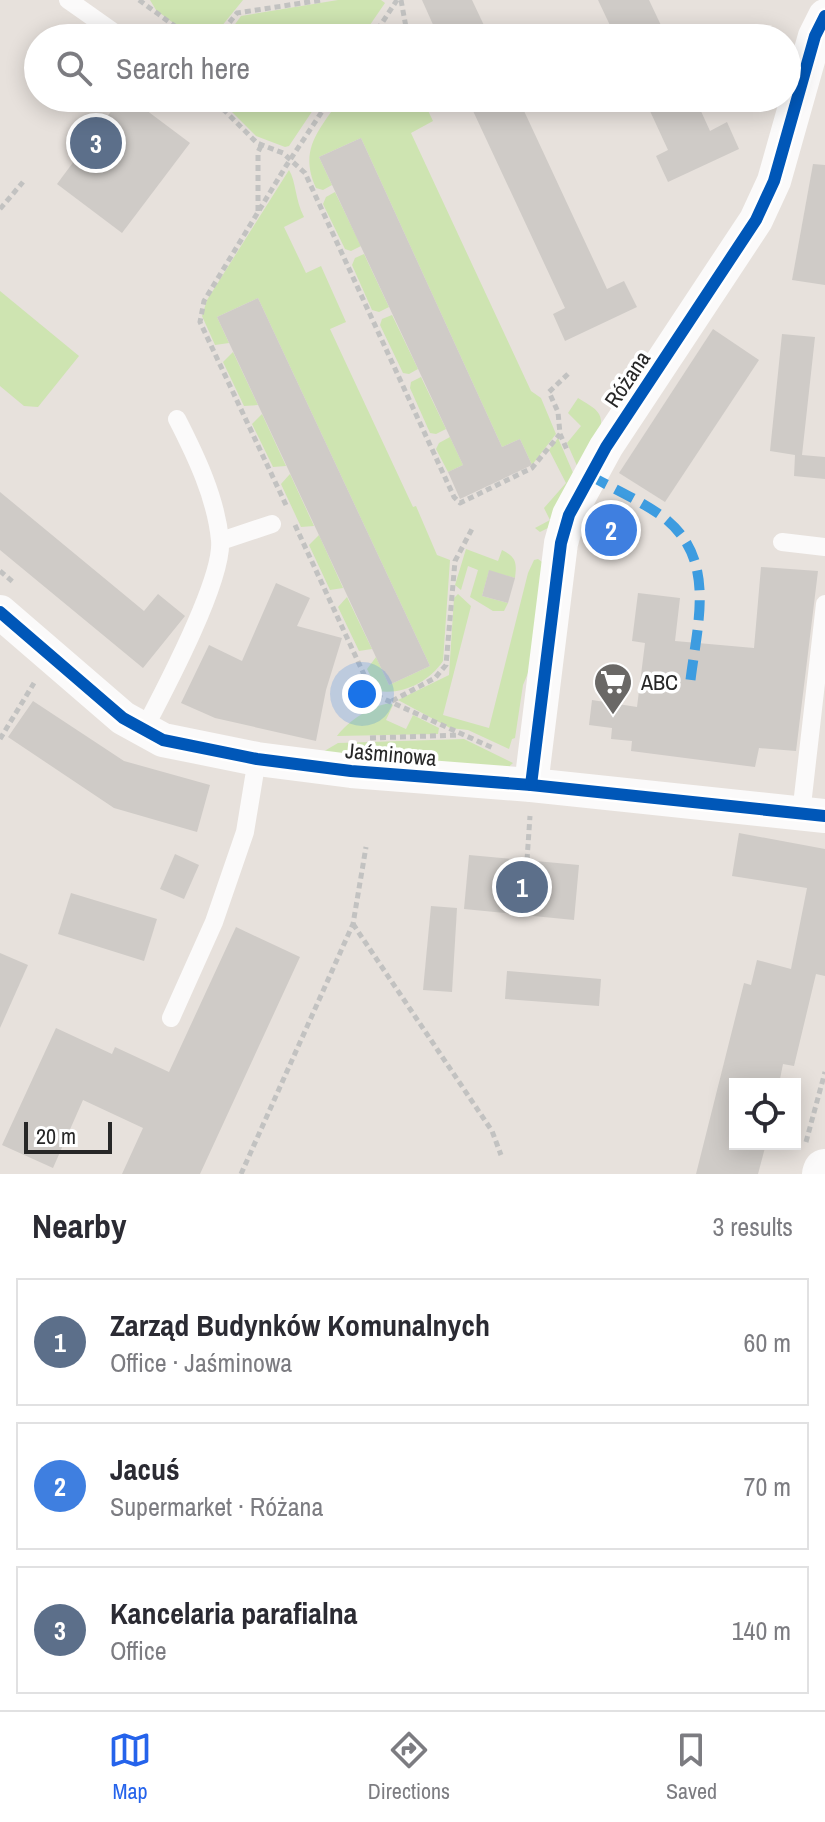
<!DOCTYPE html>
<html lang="en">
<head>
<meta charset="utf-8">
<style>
	:root { --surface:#fff; --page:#f7f7f7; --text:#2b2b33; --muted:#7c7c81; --line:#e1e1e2; --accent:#2563eb }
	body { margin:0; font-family:"Archivo Narrow",sans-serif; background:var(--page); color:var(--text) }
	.controls { position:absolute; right:24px; bottom:24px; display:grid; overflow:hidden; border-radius:0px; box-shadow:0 4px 20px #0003 }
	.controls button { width:72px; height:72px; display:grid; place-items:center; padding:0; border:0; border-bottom:2px solid var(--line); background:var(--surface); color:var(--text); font:40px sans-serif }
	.scale { position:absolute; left:24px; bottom:20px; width:88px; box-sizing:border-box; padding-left:8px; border:4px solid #272727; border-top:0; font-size:22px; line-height:28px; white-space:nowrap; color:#272727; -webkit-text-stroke:6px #fff; paint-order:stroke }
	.you { position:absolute; left:362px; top:694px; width:28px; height:28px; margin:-20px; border:6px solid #fff; border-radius:50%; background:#1a73e8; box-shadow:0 0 0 12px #1a73e833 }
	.badge { display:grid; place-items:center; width:52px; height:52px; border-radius:50%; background:var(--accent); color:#fff; font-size:26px; font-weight:700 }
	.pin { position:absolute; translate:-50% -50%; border:4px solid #fff; box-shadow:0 2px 8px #0006 }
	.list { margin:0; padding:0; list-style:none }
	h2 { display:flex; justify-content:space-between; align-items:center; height:104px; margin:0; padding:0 32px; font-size:34px }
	h2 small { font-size:26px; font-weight:400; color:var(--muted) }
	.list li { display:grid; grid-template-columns:52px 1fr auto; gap:24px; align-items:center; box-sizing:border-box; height:128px; margin:0 16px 16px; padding:0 16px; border:2px solid var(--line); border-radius:0px }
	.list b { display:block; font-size:30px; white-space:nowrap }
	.list p { margin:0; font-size:26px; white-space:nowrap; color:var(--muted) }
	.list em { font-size:26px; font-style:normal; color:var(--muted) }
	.icon { flex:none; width:44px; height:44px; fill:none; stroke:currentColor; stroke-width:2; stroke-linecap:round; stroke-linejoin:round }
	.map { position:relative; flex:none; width:825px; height:1174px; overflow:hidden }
	.search { position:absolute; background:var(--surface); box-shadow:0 4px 20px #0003; left:24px; right:24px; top:24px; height:88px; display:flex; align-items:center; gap:20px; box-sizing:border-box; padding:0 28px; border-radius:44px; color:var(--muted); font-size:30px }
	.sheet { height:536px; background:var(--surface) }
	nav { display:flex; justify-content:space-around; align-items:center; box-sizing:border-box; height:112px; border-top:2px solid var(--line); background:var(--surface); font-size:22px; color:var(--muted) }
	nav a { display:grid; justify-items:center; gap:4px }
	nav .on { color:var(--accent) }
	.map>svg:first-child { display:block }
	.green { fill:#cee4b1 }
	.building { fill:#cfcbc7 }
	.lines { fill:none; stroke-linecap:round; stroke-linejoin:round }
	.path { stroke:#c2c2c1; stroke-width:5; stroke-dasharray:6 4; stroke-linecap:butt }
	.lane { stroke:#fbfafa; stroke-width:18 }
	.street { stroke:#fbfafa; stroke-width:34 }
	.secondary { stroke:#fbfafa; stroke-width:44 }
	.quiet { stroke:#3d9ce0; stroke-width:10; stroke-dasharray:20 10; stroke-linecap:butt }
	.cycleway-casing { stroke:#fff; stroke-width:17 }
	.cycleway { stroke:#0057b8; stroke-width:12 }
	.labels { text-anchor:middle; stroke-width:7; stroke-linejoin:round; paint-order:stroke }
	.street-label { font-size:22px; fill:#272727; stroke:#fff }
	.poi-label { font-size:22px; fill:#272727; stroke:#fff; text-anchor:start }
</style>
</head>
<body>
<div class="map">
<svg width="825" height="1174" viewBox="0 0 825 1174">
	<rect width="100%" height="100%" fill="#e7e1dc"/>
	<g class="green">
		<polygon points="150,0 243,0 212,38 192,37 156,10"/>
		<polygon points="338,0 381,0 385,3 361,38 225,38 241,16"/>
		<polygon points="214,98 321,98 289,146 285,147 256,136 228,108"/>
		<path d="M341,98H422L433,121L411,133L531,391L541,398L556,434L532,465L520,439L502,447L361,138L319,157L332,185L323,190L316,188C298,149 320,129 341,98Z"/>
		<path d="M289,170C296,181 295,200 304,217L284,227L306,273L321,266L346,322L330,329L413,507L416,506L437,555L450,560L443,661C429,682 403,695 378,691L367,669L376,657L389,685L430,666L258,298L217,317L229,343L215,345L202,316L207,300Z"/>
		<polygon points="335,192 361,246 351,251 345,249 323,204 326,197"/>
		<polygon points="364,254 389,307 379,312 372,310 352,265 355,258"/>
		<polygon points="0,291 79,356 38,407 24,406 0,386"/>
		<polygon points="392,315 418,369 409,374 403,373 380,325 382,319"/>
		<polygon points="233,352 258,405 244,406 223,362"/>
		<polygon points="421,377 446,429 436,434 430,433 410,388 411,382"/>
		<path d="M578,398C584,402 595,407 599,414C608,430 586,455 578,468L567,443L581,426L568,413Z"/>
		<polygon points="262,414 286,466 273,467 252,424"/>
		<polygon points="450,437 463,465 448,472 436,449 439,443"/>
		<polygon points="558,438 574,475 552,526 540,532 535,528 550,520 544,508 566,483 549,450"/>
		<polygon points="290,474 314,526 301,527 281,484"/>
		<polygon points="319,535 343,588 330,590 309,545"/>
		<path d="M466,549L498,561L502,550C516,557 517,562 515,578L489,571L482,596L508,603L504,611H493L470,597L478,570L468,566L461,590L455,585Z"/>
		<polygon points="538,559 542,562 533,661 523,685 515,738 512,739 509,749 468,730 450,728 398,700 449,675 454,598 458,594 471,606 443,715 489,728 528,573 534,560"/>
		<polygon points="347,597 372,649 359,651 338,607"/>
		<path d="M390,703L393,705L386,720L406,729L413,715L439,728L438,734L337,736C348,721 371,706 390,703Z"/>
		<polygon points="464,739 513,763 504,771 321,753 338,743"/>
	</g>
	<g class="building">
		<polygon points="422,0 472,0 490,38 439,38"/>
		<polygon points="598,0 649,0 667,38 616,38"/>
		<polygon points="121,98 130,98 190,143 122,233 57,184"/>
		<polygon points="467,98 518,98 607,289 624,281 637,307 565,341 553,314 565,308"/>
		<polygon points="644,98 695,98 710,131 727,122 739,149 668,182 656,156 668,150"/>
		<polygon points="361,138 502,447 520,439 532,465 460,499 448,472 463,465 319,157"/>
		<polygon points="813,164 825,165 825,285 792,280"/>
		<polygon points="258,298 430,666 389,685 217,317"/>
		<polygon points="713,329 759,360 665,502 619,473"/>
		<polygon points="782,334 815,337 802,455 825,457 825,479 794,476 795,455 770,451"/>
		<polygon points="0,492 144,611 158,594 185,616 143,668 0,550"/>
		<polygon points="761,567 818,571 796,751 759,748 755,767 631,751 632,741 611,739 612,728 589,725 592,700 637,707 645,643 632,641 638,593 680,598 675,641 754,648"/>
		<polygon points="489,570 515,578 508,603 482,596"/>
		<polygon points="276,583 310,598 297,626 342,638 326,690 316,741 215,718 181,703 209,645 242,661"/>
		<polygon points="33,701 124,761 210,785 197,832 114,808 8,737"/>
		<polygon points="739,833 825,849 825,976 816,974 794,1066 783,1064 779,1084 735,1084 735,1144 766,1144 758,1174 696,1174 744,983 751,985 757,960 791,969 807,888 732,876"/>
		<polygon points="175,854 199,865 184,899 160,889"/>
		<polygon points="469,855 579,865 574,920 464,909"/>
		<polygon points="71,893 157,919 144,961 58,934"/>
		<polygon points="431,906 457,908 452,992 423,990"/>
		<polygon points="236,927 300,957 200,1174 122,1174 143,1128 83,1100 53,1168 2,1145 56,1028 112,1054 115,1047 169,1072"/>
		<polygon points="0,953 28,965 0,1028"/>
		<polygon points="507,971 601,979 599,1006 505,999"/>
	</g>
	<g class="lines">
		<g class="path">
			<polyline points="139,0 191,38"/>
			<polyline points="401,0 408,38"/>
			<polyline points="217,38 237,13 322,0"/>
			<polyline points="372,38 397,0"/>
			<polyline points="206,98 225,111 257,143 283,153 305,173 454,497 460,503 532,468 560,434"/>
			<polyline points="0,209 23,182"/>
			<polyline points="258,211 258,152 262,144"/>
			<polyline points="568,374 549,392 558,412 560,434 568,452"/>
			<polyline points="286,505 200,322 204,301 286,166 331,98"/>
			<polyline points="295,525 373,694 493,748"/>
			<polyline points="0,571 13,582"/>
			<polyline points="392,701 435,678 446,665 455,561 473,527"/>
			<polyline points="370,738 460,735"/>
			<polyline points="0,739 34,683"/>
			<polyline points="527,860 530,816"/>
			<polyline points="353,924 492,1131 501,1155"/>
			<polyline points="806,1142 825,1072"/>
			<polyline points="241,1174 353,924 366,847"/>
		</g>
		<g class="lane">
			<polyline points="68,0 122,38"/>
			<polyline points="221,541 272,524"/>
			<polyline points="782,542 825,547"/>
			<path d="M143,731C163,693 224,579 220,540C216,498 196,456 177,419"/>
			<polyline points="801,814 825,604"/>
			<polyline points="171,1018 214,922 245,832 257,759"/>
		</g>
		<g class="street">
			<polyline points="0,612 123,718 163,740 257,759 351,771 531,785 825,816"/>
			<polyline points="531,785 561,543 569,515 606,447 756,220 774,181 815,36 825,16"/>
		</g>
		<polyline class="secondary" points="824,1174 825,1171"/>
		<path class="quiet" d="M589,475C612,488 637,499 659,514C719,556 697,623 690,684"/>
		<defs>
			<g id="cycleway">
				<polyline points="0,612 123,718 163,740 257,759 351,771 531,785 825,816"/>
				<polyline points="531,785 561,543 569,515 606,447 756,220 774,181 815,36 825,16"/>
			</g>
		</defs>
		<use href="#cycleway" class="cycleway-casing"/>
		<use href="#cycleway" class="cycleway"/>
	</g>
	<defs>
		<symbol id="supermarket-pin" viewBox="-11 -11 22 30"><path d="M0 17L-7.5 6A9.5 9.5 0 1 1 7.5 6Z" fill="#6a6866" stroke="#fff"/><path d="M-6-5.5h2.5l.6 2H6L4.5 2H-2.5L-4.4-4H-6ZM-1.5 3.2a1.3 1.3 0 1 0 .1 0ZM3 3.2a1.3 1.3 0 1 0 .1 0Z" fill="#fff"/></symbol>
	</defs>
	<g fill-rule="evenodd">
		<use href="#supermarket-pin" x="591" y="660" width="44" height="60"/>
	</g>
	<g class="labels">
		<g class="street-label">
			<text transform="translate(627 379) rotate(-56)" y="8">Różana</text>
			<text transform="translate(391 754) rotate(5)" y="8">Jaśminowa</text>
		</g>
		<g class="poi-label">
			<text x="641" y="690">ABC</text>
		</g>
	</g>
</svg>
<div class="controls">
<button><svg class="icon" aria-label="locate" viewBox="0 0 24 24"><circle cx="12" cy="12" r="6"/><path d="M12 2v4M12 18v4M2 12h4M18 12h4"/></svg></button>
</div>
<div class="scale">20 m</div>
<div class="you"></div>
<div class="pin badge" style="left:522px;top:887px;background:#5c6f8a">1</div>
<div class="pin badge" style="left:611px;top:530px;background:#3f7fe0">2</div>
<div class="pin badge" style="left:96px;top:143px;background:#5c6f8a">3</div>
<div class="search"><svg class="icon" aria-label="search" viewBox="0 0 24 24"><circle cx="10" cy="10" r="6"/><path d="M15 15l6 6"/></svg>Search here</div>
</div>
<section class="sheet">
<h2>Nearby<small>3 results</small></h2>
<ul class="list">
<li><span class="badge" style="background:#5c6f8a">1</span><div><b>Zarząd Budynków Komunalnych</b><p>Office · Jaśminowa</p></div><em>60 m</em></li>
<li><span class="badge" style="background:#3f7fe0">2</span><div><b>Jacuś</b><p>Supermarket · Różana</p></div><em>70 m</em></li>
<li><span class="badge" style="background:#5c6f8a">3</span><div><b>Kancelaria parafialna</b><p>Office</p></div><em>140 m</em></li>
</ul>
</section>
<nav>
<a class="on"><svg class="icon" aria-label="map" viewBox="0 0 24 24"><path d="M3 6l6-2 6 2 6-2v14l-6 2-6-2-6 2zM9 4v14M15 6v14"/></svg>Map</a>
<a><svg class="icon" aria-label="directions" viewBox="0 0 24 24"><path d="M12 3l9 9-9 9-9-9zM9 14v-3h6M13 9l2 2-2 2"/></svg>Directions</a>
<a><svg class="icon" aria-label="saved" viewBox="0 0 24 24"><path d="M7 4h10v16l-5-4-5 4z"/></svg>Saved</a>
</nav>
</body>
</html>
